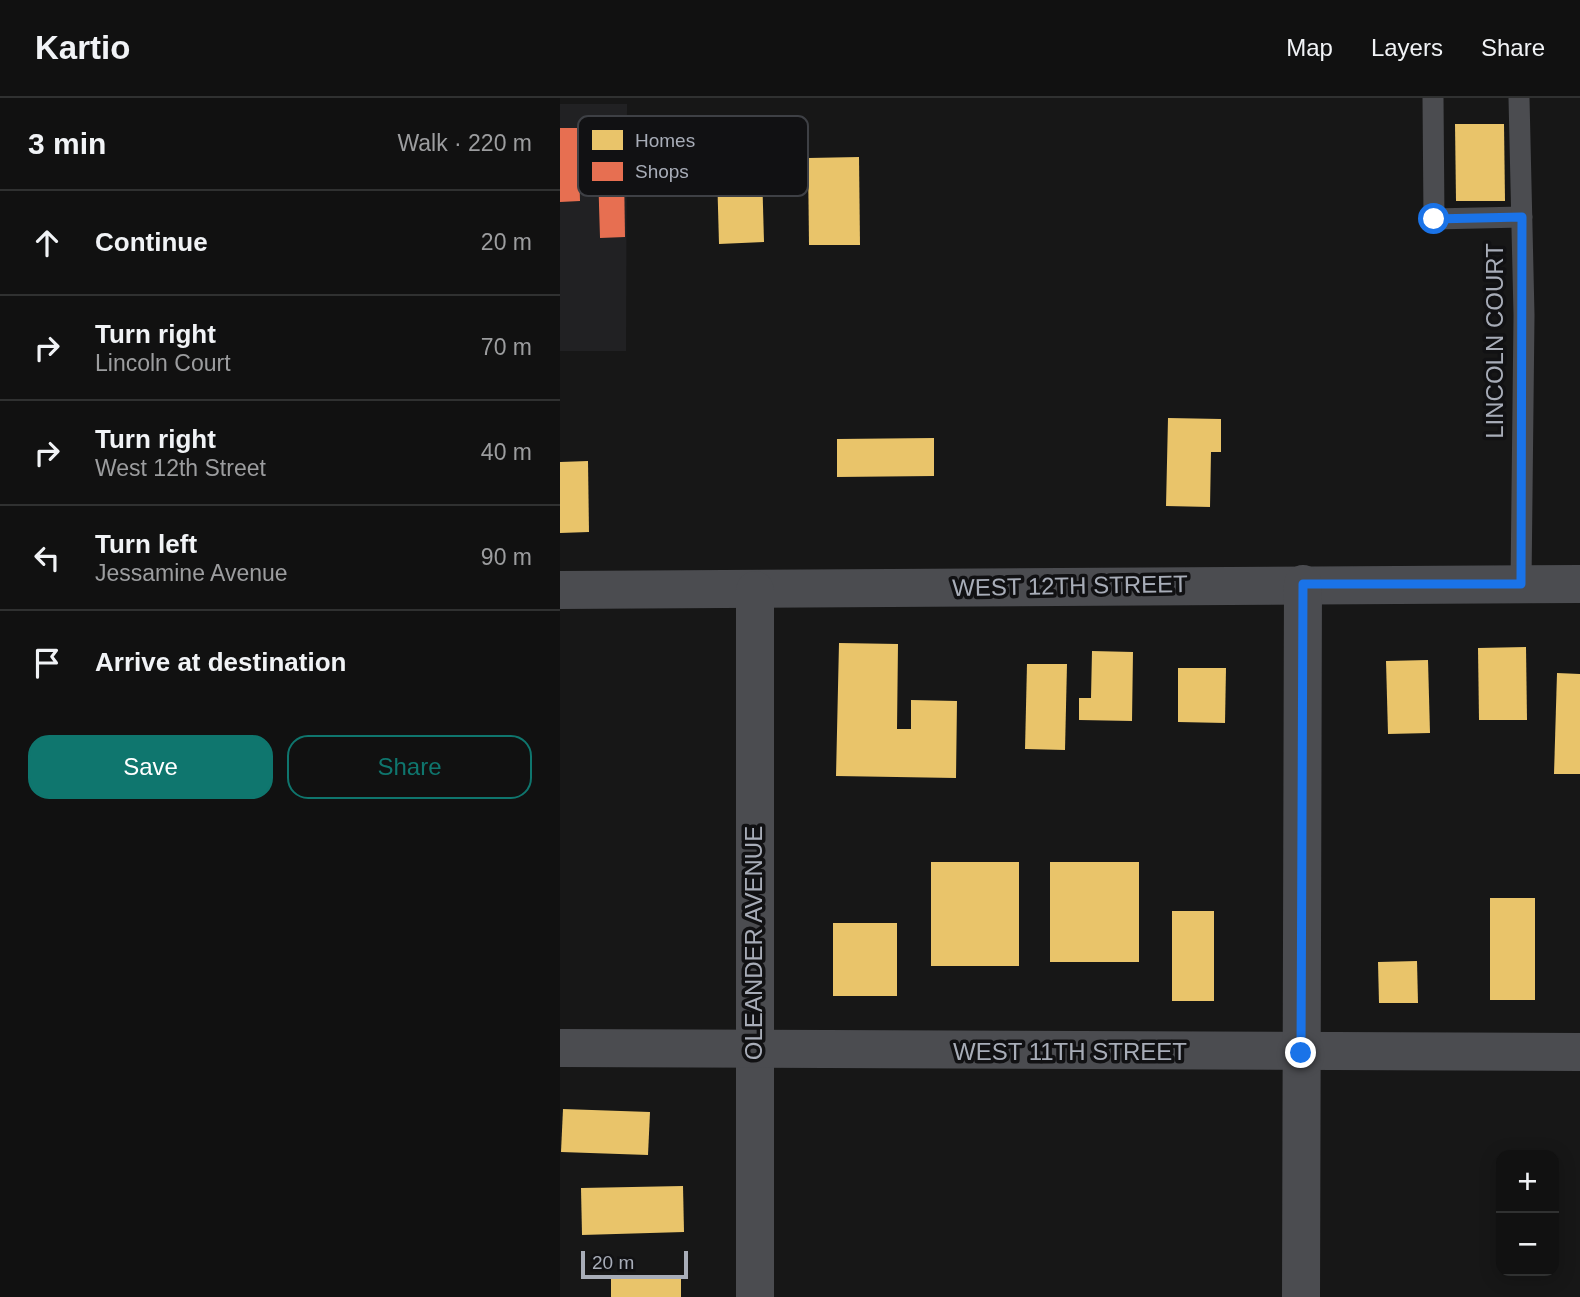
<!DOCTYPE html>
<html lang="en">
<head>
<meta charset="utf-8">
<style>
	:root { --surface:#111; --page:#1e1f1f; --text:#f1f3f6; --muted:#9c9d9f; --line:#303131; --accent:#0f766e }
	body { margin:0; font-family:Helvetica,sans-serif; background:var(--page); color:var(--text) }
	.controls { position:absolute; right:21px; bottom:21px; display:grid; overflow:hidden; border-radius:14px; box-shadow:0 4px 18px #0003 }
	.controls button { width:63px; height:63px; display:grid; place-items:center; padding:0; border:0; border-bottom:2px solid var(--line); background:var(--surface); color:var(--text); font:35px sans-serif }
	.scale { position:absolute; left:21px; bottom:18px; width:107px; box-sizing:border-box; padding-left:7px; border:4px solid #a8adb8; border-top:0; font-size:19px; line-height:24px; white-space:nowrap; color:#a8adb8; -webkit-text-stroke:5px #111113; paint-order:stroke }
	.stop { position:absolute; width:21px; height:21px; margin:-16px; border:5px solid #1a73e8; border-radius:50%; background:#fff }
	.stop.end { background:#1a73e8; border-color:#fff; box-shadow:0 2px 7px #0008 }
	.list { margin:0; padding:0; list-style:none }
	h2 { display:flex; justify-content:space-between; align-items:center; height:91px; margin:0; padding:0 28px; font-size:30px }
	h2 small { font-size:23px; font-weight:400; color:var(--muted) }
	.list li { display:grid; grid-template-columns:46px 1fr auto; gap:21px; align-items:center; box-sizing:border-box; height:105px; padding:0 28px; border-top:2px solid var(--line) }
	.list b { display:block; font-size:26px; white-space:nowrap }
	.list p { margin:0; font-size:23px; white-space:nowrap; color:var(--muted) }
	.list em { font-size:23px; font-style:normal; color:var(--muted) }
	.actions { display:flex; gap:14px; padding:21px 28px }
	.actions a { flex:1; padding:16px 0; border:2px solid var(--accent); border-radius:21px; text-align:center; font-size:24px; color:var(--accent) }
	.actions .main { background:var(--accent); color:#fff }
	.icon { flex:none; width:38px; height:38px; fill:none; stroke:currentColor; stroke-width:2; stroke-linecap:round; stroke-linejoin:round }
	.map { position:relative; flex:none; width:1020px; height:1199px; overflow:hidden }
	header { display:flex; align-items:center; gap:42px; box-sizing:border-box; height:98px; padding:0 35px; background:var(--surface); border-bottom:2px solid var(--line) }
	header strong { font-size:33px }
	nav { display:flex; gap:38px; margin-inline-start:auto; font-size:24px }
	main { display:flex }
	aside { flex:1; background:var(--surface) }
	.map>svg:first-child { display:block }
	.built { fill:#212123 }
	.homes { fill:#e9c46a }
	.shops { fill:#e76f51 }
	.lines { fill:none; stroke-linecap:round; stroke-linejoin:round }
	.service { stroke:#4b4c50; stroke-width:21 }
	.minor { stroke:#4b4c50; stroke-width:38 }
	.route { stroke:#1a73e8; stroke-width:9 }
	.labels { text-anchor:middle; stroke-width:7; stroke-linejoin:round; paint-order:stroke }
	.street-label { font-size:24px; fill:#a8adb8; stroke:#111113 }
	.key { fill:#111113; stroke:#3e4045; stroke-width:2 }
	.key-label { font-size:19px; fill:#a8adb8 }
</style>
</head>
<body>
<header>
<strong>Kartio</strong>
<nav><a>Map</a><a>Layers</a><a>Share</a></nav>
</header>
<main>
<aside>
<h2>3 min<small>Walk · 220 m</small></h2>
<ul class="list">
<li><svg class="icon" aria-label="ahead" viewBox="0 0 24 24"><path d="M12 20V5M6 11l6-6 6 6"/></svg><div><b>Continue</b></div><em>20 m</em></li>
<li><svg class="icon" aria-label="right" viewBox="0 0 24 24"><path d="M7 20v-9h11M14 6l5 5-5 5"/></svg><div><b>Turn right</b><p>Lincoln Court</p></div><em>70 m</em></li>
<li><svg class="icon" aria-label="right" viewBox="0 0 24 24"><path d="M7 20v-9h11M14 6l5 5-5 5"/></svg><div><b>Turn right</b><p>West 12th Street</p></div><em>40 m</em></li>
<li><svg class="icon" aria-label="left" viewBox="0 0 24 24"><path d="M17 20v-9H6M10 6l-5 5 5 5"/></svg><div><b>Turn left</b><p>Jessamine Avenue</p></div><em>90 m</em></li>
<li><svg class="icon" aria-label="arrive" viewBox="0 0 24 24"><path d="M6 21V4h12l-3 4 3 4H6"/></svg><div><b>Arrive at destination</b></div></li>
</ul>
<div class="actions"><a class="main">Save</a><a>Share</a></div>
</aside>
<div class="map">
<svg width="1020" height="1199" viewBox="0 0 1020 1199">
	<rect width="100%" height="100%" fill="#171717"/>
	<polygon class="built" points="0,6 67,6 66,253 0,253"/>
	<g class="homes">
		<polygon points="895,26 944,26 945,103 896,103"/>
		<polygon points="299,59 300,147 249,147 248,60"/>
		<polygon points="202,73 204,144 159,146 157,74"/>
		<polygon points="608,320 661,321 661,354 651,354 650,409 606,408"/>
		<polygon points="374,340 374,378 277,379 277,341"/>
		<polygon points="28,363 29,434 0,435 0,364"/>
		<polygon points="279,545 338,546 337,631 351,631 351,602 397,603 396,680 276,678"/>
		<polygon points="966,549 967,622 919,622 918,550"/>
		<polygon points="532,553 573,554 572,623 519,622 519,600 531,600"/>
		<polygon points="868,562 870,635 828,636 826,563"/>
		<polygon points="467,566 507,566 505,652 465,651"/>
		<polygon points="618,570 666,570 665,625 618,624"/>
		<polygon points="997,575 1020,576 1020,676 994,676"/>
		<rect x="371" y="764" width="88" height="104"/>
		<rect x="490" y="764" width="89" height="100"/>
		<rect x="930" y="800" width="45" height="102"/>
		<rect x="612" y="813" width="42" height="90"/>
		<rect x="273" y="825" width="64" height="73"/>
		<polygon points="857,863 858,905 819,905 818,864"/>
		<polygon points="3,1011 90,1014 88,1057 1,1054"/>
		<polygon points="123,1088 124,1134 22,1137 21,1090"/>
		<rect x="51" y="1181" width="70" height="18"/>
	</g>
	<g class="shops">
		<polygon points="0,30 18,30 20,103 0,104"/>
		<polygon points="64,73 65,139 40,140 38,74"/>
	</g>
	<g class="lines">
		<g class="service">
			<polyline points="873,0 874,121 962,119"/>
			<polyline points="959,0 964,217 961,486"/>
		</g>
		<g class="minor">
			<polyline points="0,492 1020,486"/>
			<polyline points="195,492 195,1199"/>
			<polyline points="0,950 1020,954"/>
			<polyline points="741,1199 743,486"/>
		</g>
	</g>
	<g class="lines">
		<polyline class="route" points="741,955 743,486 961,486 962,119 874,121"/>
	</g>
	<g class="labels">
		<g class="street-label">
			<text transform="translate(935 243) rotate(-90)" y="8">LINCOLN COURT</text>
			<text transform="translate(510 488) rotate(-1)" y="8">WEST 12TH STREET</text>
			<text transform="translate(194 845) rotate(-90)" y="8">OLEANDER AVENUE</text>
			<text x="510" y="962">WEST 11TH STREET</text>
		</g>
	</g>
	<rect x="18" y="18" width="230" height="80" rx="10" class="key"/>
	<rect x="32" y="32" width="31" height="20" fill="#e9c46a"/>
	<rect x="32" y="64" width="31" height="19" fill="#e76f51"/>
	<g class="key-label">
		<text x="75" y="49">Homes</text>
		<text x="75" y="80">Shops</text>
	</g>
</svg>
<div class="controls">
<button>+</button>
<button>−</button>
</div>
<div class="scale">20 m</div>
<div class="stop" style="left:874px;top:121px"></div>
<div class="stop end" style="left:741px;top:955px"></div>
</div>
</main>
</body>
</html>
